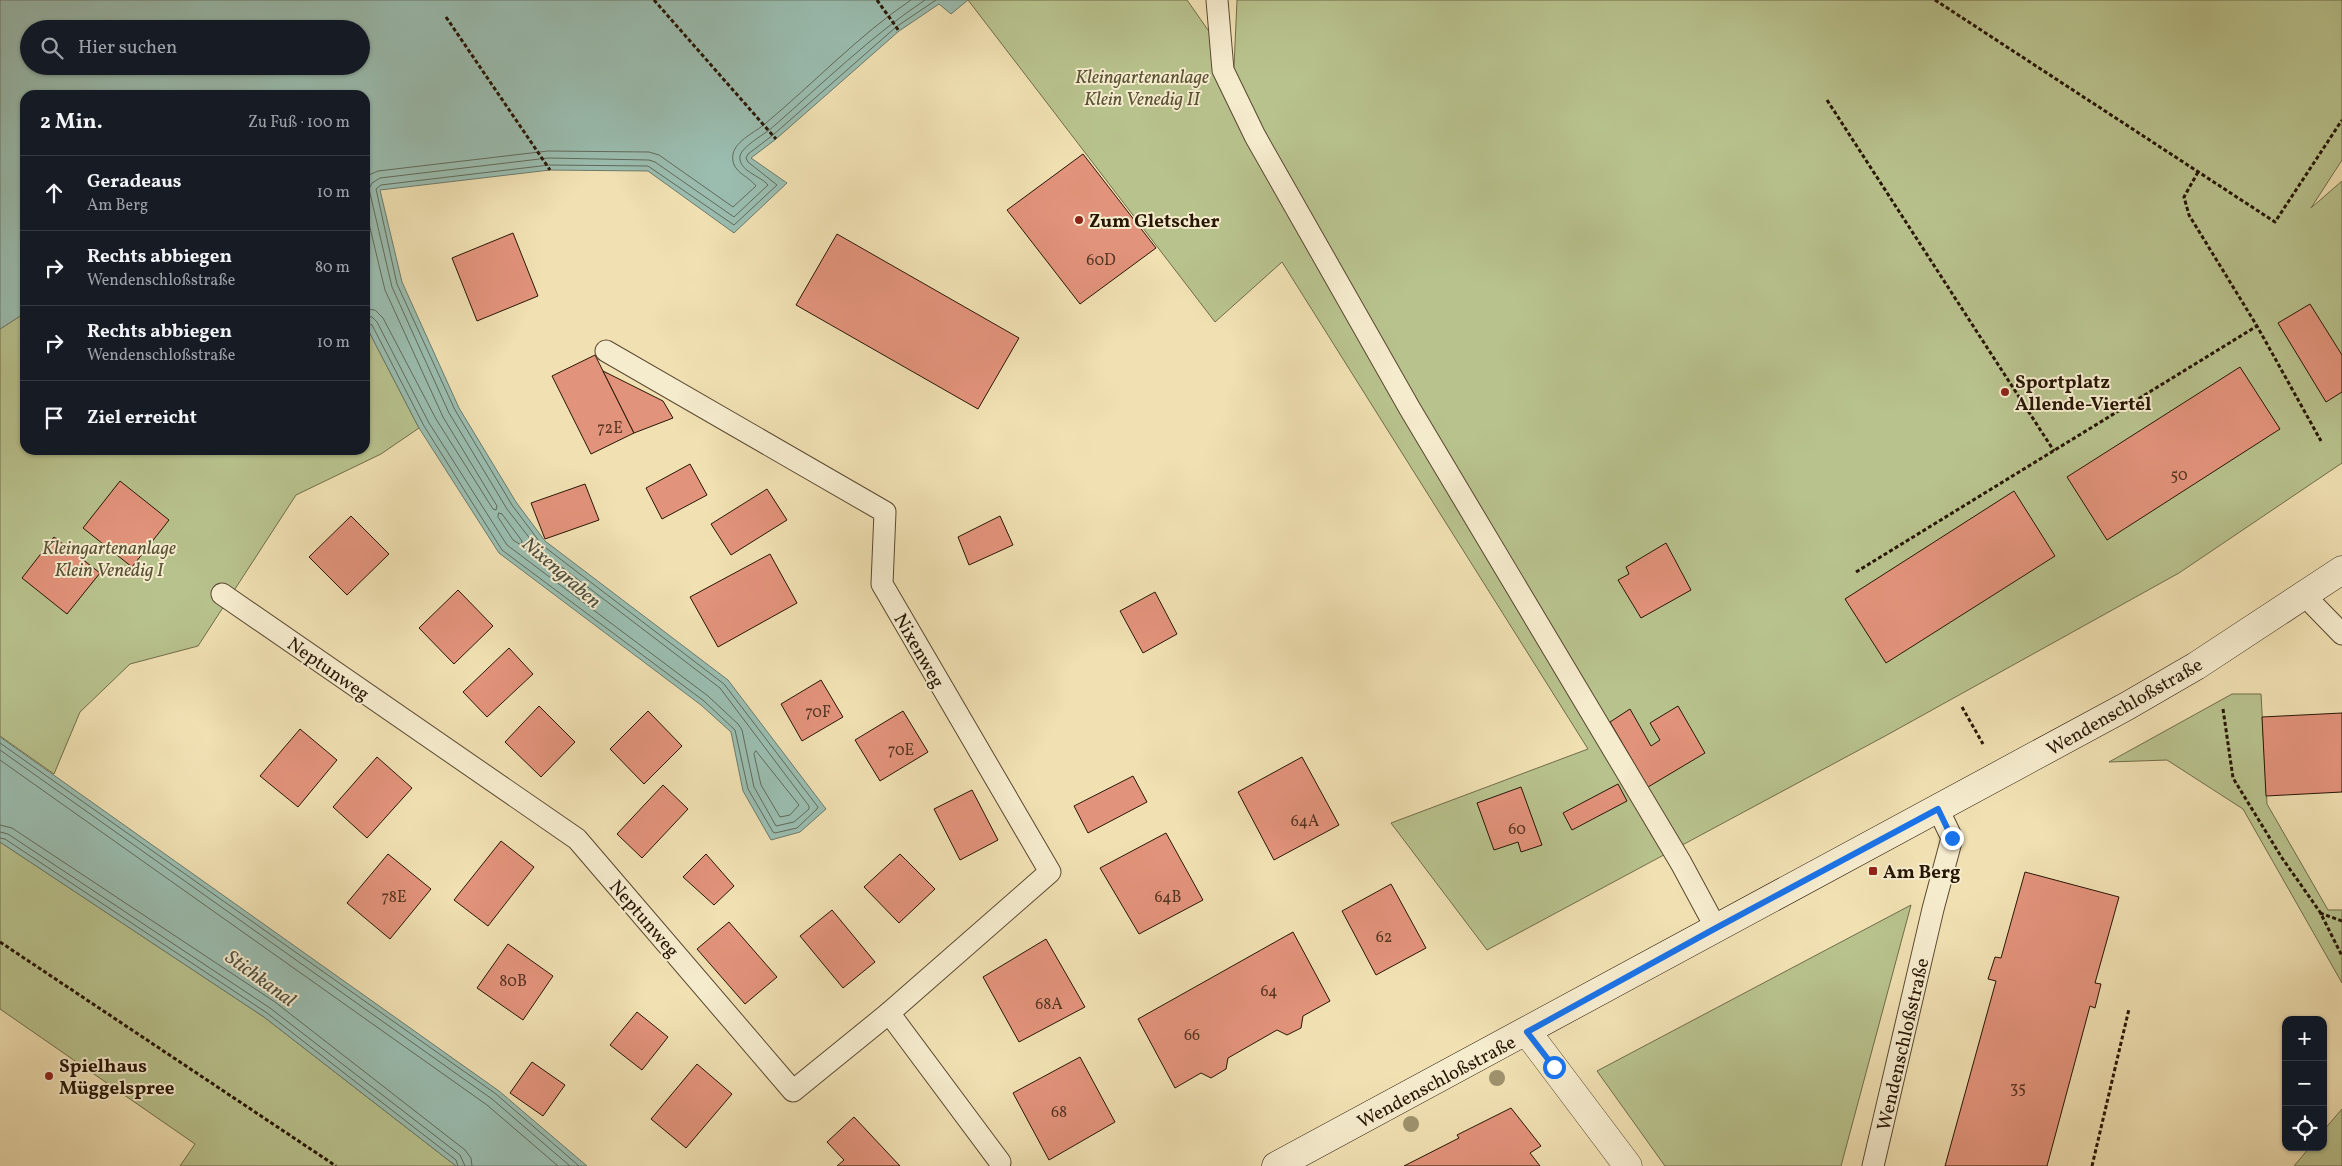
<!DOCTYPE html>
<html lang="de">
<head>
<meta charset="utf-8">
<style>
	:root { --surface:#171b24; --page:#20242c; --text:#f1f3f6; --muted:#9ea1a6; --line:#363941 }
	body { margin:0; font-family:Vollkorn,serif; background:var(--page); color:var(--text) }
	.controls { position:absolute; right:15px; bottom:15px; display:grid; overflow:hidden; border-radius:10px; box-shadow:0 1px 4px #0004 }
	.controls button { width:45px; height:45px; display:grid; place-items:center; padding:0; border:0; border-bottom:1px solid var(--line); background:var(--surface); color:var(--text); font:25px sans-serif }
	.stop { position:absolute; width:15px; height:15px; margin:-11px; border:4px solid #1a73e8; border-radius:50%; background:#fff }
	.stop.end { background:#1a73e8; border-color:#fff; box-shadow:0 1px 5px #0008 }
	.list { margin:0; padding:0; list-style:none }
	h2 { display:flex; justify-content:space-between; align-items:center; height:65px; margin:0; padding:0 20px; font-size:21px }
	h2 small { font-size:16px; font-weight:400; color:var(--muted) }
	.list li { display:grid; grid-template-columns:32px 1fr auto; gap:15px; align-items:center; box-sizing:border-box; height:75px; padding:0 20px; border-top:1px solid var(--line) }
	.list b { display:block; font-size:19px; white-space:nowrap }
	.list p { margin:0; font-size:16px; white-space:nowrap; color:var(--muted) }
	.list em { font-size:16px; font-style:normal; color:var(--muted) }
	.icon { flex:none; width:28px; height:28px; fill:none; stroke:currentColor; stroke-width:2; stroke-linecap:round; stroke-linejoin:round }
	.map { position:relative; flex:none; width:2342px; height:1166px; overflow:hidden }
	.search { position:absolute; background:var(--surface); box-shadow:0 1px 4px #0004; left:20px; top:20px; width:350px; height:55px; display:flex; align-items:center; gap:12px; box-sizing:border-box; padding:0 18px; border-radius:28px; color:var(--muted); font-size:19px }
	.panel { position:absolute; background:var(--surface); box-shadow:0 1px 4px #0004; left:20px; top:90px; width:350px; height:365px; border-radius:15px }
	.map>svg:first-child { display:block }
	.green { fill:#b8c28d; stroke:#706c49 }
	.water { fill:#9abdb0; stroke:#6c7a6c; fill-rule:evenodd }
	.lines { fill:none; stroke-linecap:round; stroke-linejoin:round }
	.shore { stroke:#616a5a; stroke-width:1 }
	.building { fill:#e2937b; stroke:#281605 }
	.lane-casing { stroke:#5a4830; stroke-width:23 }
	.street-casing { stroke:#5a4830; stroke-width:29 }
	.secondary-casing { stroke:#281605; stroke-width:29 }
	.path { stroke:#281605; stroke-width:3; stroke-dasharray:4 2.5; stroke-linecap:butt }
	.lane { stroke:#f5ebcd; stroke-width:21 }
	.street { stroke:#f5ebcd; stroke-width:28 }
	.secondary { stroke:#f5ebcd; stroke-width:28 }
	.tree { fill:#9e926d }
	.route { stroke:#1a73e8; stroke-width:6 }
	.poi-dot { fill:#8f2418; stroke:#f5ebcd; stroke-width:2 }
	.labels { text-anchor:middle; stroke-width:4; stroke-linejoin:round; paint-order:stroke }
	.number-label { font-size:16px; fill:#563522 }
	.park-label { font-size:19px; font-style:italic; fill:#5a5235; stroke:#f5ebcd }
	.poi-label { font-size:19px; font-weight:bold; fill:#281605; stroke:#f5ebcd; text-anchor:start }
	.street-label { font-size:19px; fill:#281605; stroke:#f5ebcd }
	.water-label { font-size:20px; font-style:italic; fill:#505041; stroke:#f5ebcd }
</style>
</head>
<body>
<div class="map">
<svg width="2342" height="1166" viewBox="0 0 2342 1166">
	<rect width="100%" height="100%" fill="#f0e0b2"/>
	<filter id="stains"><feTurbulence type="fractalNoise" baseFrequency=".004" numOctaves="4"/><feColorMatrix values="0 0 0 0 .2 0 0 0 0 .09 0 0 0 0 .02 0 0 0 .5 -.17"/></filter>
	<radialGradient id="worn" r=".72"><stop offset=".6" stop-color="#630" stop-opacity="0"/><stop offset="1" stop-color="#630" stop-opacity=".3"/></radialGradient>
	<g class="green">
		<polygon points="968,0 1187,0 1234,67 1237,0 2342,0 2342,160 2311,208 2342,181 2342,463 2179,573 1887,735 1487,950 1391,823 1588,749 1282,262 1215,322"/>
		<polygon points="25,313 25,450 365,450 365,324 419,428 381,454 296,495 198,646 130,664 80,712 54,774 0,736 0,329"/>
		<polygon points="2232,694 2261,694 2267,804 2328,910 2342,910 2342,983 2243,809 2167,760 2109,762"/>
		<polygon points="0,842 264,1017 456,1166 180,1166 195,1144 0,1009"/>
		<polygon points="1911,905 1841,1166 1665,1166 1597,1071"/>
		<polygon points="2342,1109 2342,1166 2294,1166 2310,1147 2323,1147 2323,1131"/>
	</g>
	<g class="water">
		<path d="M0,0H968L951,14L939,4L899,31L776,139L751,158L787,183L734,233L648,171L550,170L380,190L402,282L459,408L516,502L545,541L728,680L826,809L800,832L771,840L743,791L731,732L701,705L499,553L419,428L365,324V95H25V313L0,329ZM29,29H361V66H29Z"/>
		<polygon points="0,737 499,1091 587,1166 456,1166 264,1017 0,842"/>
	</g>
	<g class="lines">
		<g class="shore">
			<path d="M365,180L371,174L378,171L548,151L649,152L659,155L733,207L756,186C748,175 730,172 733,154C736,140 756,132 766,123C814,83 859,35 911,0"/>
			<polyline points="365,207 385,290 443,417 497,506 496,510 493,509 436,419 383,318 375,310 365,309"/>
			<path d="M365,316L372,317L377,322L429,423L507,545L708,696L738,724L742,730L754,787L776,826L794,822L809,809V806L720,688L538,549L507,509L449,413L392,287L369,189L372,183L380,178L548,158L649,160L655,162L734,217L768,185C761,176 738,171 740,156C742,146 767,133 774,126C823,83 871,36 925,0"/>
			<polyline points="365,322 372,325 424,426 502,550 704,701 735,730 748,789 773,832 775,833 797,828 817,809 818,807 724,684 542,545 512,505 455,410 397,284 376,189 381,185 549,165 648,166 734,225 777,185 748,162 746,158 748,154 773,135 896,27 936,0"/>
			<polygon points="499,513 502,514 522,541 521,545 513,540 498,517"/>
			<polyline points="0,743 496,1094 579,1166"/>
			<polyline points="0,750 492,1099 570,1166"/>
			<polygon points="756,751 799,805 790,815 780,817 761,785 754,754"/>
			<polyline points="0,760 487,1105 558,1166"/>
			<polyline points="0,825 12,828 275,1002 465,1150 471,1158 472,1166"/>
			<polyline points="0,832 8,834 270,1008 460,1155 465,1166"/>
			<polyline points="0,838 5,839 267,1013 456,1160 458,1166"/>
		</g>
	</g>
	<g class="building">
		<polygon points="1083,154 1156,248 1080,304 1007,210"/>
		<polygon points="513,233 538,296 477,321 452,258"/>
		<polygon points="837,234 1019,338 978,409 796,305"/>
		<polygon points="2310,304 2342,355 2342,392 2326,402 2278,323"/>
		<polygon points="595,355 634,433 591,454 552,376"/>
		<polygon points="2240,367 2280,429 2107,540 2067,477"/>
		<polygon points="603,371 663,401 673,418 634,433"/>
		<polygon points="690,464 707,495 662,519 646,488"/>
		<polygon points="120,481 169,520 132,567 83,528"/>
		<polygon points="585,484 599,520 545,539 531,503"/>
		<polygon points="767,489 787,520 731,555 711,524"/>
		<polygon points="2014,491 2055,556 1886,663 1845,599"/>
		<polygon points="351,516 389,554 347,595 309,557"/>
		<polygon points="1000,516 1013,545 969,565 958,537"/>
		<polygon points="54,537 100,573 67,614 22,578"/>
		<polygon points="1666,543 1691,590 1641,618 1618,580 1629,574 1626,567"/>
		<polygon points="770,554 797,603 718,647 690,597"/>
		<polygon points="458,590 493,626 454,664 419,628"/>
		<polygon points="1155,592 1177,634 1143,653 1120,611"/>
		<polygon points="509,648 533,674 487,717 463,692"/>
		<polygon points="821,680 843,717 802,741 781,704"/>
		<polygon points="539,706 575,742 541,777 505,742"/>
		<polygon points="1678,706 1705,753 1648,787 1610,722 1630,709 1651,746 1660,740 1650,723"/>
		<polygon points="648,711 682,746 644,784 610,749"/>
		<polygon points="903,711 928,752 880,781 855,740"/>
		<polygon points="2342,713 2342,792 2266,796 2262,717"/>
		<polygon points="300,729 337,760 298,807 260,776"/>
		<polygon points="377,757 412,788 367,838 333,807"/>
		<polygon points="1302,757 1339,825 1274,860 1238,792"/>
		<polygon points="1133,776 1147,802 1088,833 1074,806"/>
		<polygon points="1618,784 1627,801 1572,830 1563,813"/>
		<polygon points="663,785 688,809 642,858 617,834"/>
		<polygon points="1521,787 1542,845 1521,852 1518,842 1494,850 1477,803"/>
		<polygon points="972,790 998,840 960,860 934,809"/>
		<polygon points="1166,833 1203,900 1139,934 1100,868"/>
		<polygon points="501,841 534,867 488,926 454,900"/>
		<polygon points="388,854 431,889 390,939 347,903"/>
		<polygon points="706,854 734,886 714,905 683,877"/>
		<polygon points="900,854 935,889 899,923 864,887"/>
		<polygon points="2025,872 2119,897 2095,983 2101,984 2095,1008 2090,1006 2047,1166 1945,1166 1996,981 1988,979 1995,957 2001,958"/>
		<polygon points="1391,884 1426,948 1376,975 1342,911"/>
		<polygon points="832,910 875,962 843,988 800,936"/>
		<polygon points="729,922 777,977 745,1004 697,949"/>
		<polygon points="1293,932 1330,1001 1303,1016 1301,1028 1287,1035 1277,1030 1228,1058 1226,1069 1211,1078 1201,1073 1175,1088 1138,1019"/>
		<polygon points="1046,939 1085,1007 1019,1042 983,977"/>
		<polygon points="508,944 553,976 523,1020 477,988"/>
		<polygon points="637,1012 668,1037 642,1070 610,1045"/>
		<polygon points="1080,1057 1115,1122 1049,1160 1013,1093"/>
		<polygon points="532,1062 565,1085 543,1116 510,1093"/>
		<polygon points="697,1064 732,1094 686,1148 651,1119"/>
		<polygon points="1511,1108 1541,1146 1530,1153 1540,1166 1404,1166 1459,1138 1457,1135"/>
		<polygon points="854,1117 900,1166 837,1166 844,1160 827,1142"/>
	</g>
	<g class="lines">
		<defs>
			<g id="lane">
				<polyline points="1217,0 1223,70 1255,136 1410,409 1681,863 1716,928"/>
				<polyline points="222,594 577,839 793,1091 889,1013 1050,872 882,584 885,512 606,351"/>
				<polyline points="2305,596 2342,634"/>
				<polyline points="889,1013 1000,1162"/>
				<polyline points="1873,1166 1933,909 1952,838 1938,809"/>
			</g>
			<polyline id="street" points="1527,1032 1628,1166"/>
			<polyline id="secondary" points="1276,1166 2127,706 2196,666 2342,570"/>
		</defs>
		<use href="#lane" class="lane-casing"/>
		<use href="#street" class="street-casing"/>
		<use href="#secondary" class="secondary-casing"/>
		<g class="path">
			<polyline points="654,0 776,139"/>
			<polyline points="877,0 899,31"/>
			<polyline points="1935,0 2275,222 2342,120"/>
			<polyline points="446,17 550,170"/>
			<polyline points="1827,100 2054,451"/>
			<polyline points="2198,172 2184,197 2189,215 2257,326 2321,441"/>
			<polyline points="1856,572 2257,326"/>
			<polyline points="1962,707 1983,744"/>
			<polyline points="2223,709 2233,778 2282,858 2320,912 2342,956"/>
			<polyline points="2320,913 2342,921"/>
			<polyline points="0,942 336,1166"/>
			<polyline points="2092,1166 2129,1009"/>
		</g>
		<use href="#lane" class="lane"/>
		<use href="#street" class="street"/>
		<use href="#secondary" class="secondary"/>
	</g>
	<g class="tree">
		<circle cx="1497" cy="1078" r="8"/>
		<circle cx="1411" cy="1124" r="8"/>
	</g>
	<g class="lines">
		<polyline class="route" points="1554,1067 1527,1032 1716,928 1938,809 1952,838"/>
	</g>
	<g class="poi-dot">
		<circle cx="1079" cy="220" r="5"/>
		<circle cx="2005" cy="392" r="5"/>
		<rect x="1868" y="866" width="10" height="10" rx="2.5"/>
		<circle cx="49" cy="1076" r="5"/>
	</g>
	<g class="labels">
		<g class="number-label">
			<text x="1101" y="265">60D</text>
			<text x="610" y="433">72E</text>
			<text x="2179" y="480">50</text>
			<text x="818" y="717">70F</text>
			<text x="901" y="755">70E</text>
			<text x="1305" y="826">64A</text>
			<text x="1517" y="834">60</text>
			<text x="394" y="902">78E</text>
			<text x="1168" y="902">64B</text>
			<text x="1384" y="942">62</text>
			<text x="513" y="986">80B</text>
			<text x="1269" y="996">64</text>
			<text x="1049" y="1009">68A</text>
			<text x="1192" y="1040">66</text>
			<text x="2018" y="1093">35</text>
			<text x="1059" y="1117">68</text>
		</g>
		<g class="park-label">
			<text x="1142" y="83">Kleingartenanlage<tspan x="1142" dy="22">Klein Venedig II</tspan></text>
			<text x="109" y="554">Kleingartenanlage<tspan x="109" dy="22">Klein Venedig I</tspan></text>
		</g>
		<g class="poi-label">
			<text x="1089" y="227">Zum Gletscher</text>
			<text x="2015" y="388">Sportplatz<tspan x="2015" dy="22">Allende-Viertel</tspan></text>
			<text x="1883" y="878">Am Berg</text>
			<text x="59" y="1072">Spielhaus<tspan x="59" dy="22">Müggelspree</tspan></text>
		</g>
		<g class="street-label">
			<text transform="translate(920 650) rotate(60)" y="7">Nixenweg</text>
			<text transform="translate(329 668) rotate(35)" y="7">Neptunweg</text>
			<text transform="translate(2124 706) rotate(-30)" y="7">Wendenschloßstraße</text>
			<text transform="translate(645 918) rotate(49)" y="7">Neptunweg</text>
			<text transform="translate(1902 1044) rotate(-77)" y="7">Wendenschloßstraße</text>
			<text transform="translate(1436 1081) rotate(-28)" y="7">Wendenschloßstraße</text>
		</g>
		<g class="water-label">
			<text transform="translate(562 572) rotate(41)" y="7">Nixengraben</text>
			<text transform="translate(261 978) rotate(36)" y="7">Stichkanal</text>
		</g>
	</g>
	<rect width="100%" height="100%" filter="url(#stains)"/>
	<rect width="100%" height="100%" fill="url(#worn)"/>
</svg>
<div class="controls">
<button>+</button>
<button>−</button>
<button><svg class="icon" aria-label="locate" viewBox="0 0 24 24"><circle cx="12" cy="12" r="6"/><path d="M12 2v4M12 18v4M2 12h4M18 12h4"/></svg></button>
</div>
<div class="stop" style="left:1554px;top:1067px"></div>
<div class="stop end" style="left:1952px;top:838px"></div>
<div class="search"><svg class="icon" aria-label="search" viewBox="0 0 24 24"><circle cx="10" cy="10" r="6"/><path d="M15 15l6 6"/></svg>Hier suchen</div>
<section class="panel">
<h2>2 Min.<small>Zu Fuß · 100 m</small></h2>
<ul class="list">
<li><svg class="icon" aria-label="ahead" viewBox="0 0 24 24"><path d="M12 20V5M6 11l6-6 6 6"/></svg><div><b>Geradeaus</b><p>Am Berg</p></div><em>10 m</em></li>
<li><svg class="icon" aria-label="right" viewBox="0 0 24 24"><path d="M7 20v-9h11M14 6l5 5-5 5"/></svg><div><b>Rechts abbiegen</b><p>Wendenschloßstraße</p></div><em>80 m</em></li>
<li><svg class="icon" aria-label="right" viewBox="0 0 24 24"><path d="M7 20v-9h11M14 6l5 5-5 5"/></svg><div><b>Rechts abbiegen</b><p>Wendenschloßstraße</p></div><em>10 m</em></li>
<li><svg class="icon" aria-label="arrive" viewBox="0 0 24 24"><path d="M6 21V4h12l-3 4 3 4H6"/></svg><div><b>Ziel erreicht</b></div></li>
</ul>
</section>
</div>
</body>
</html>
